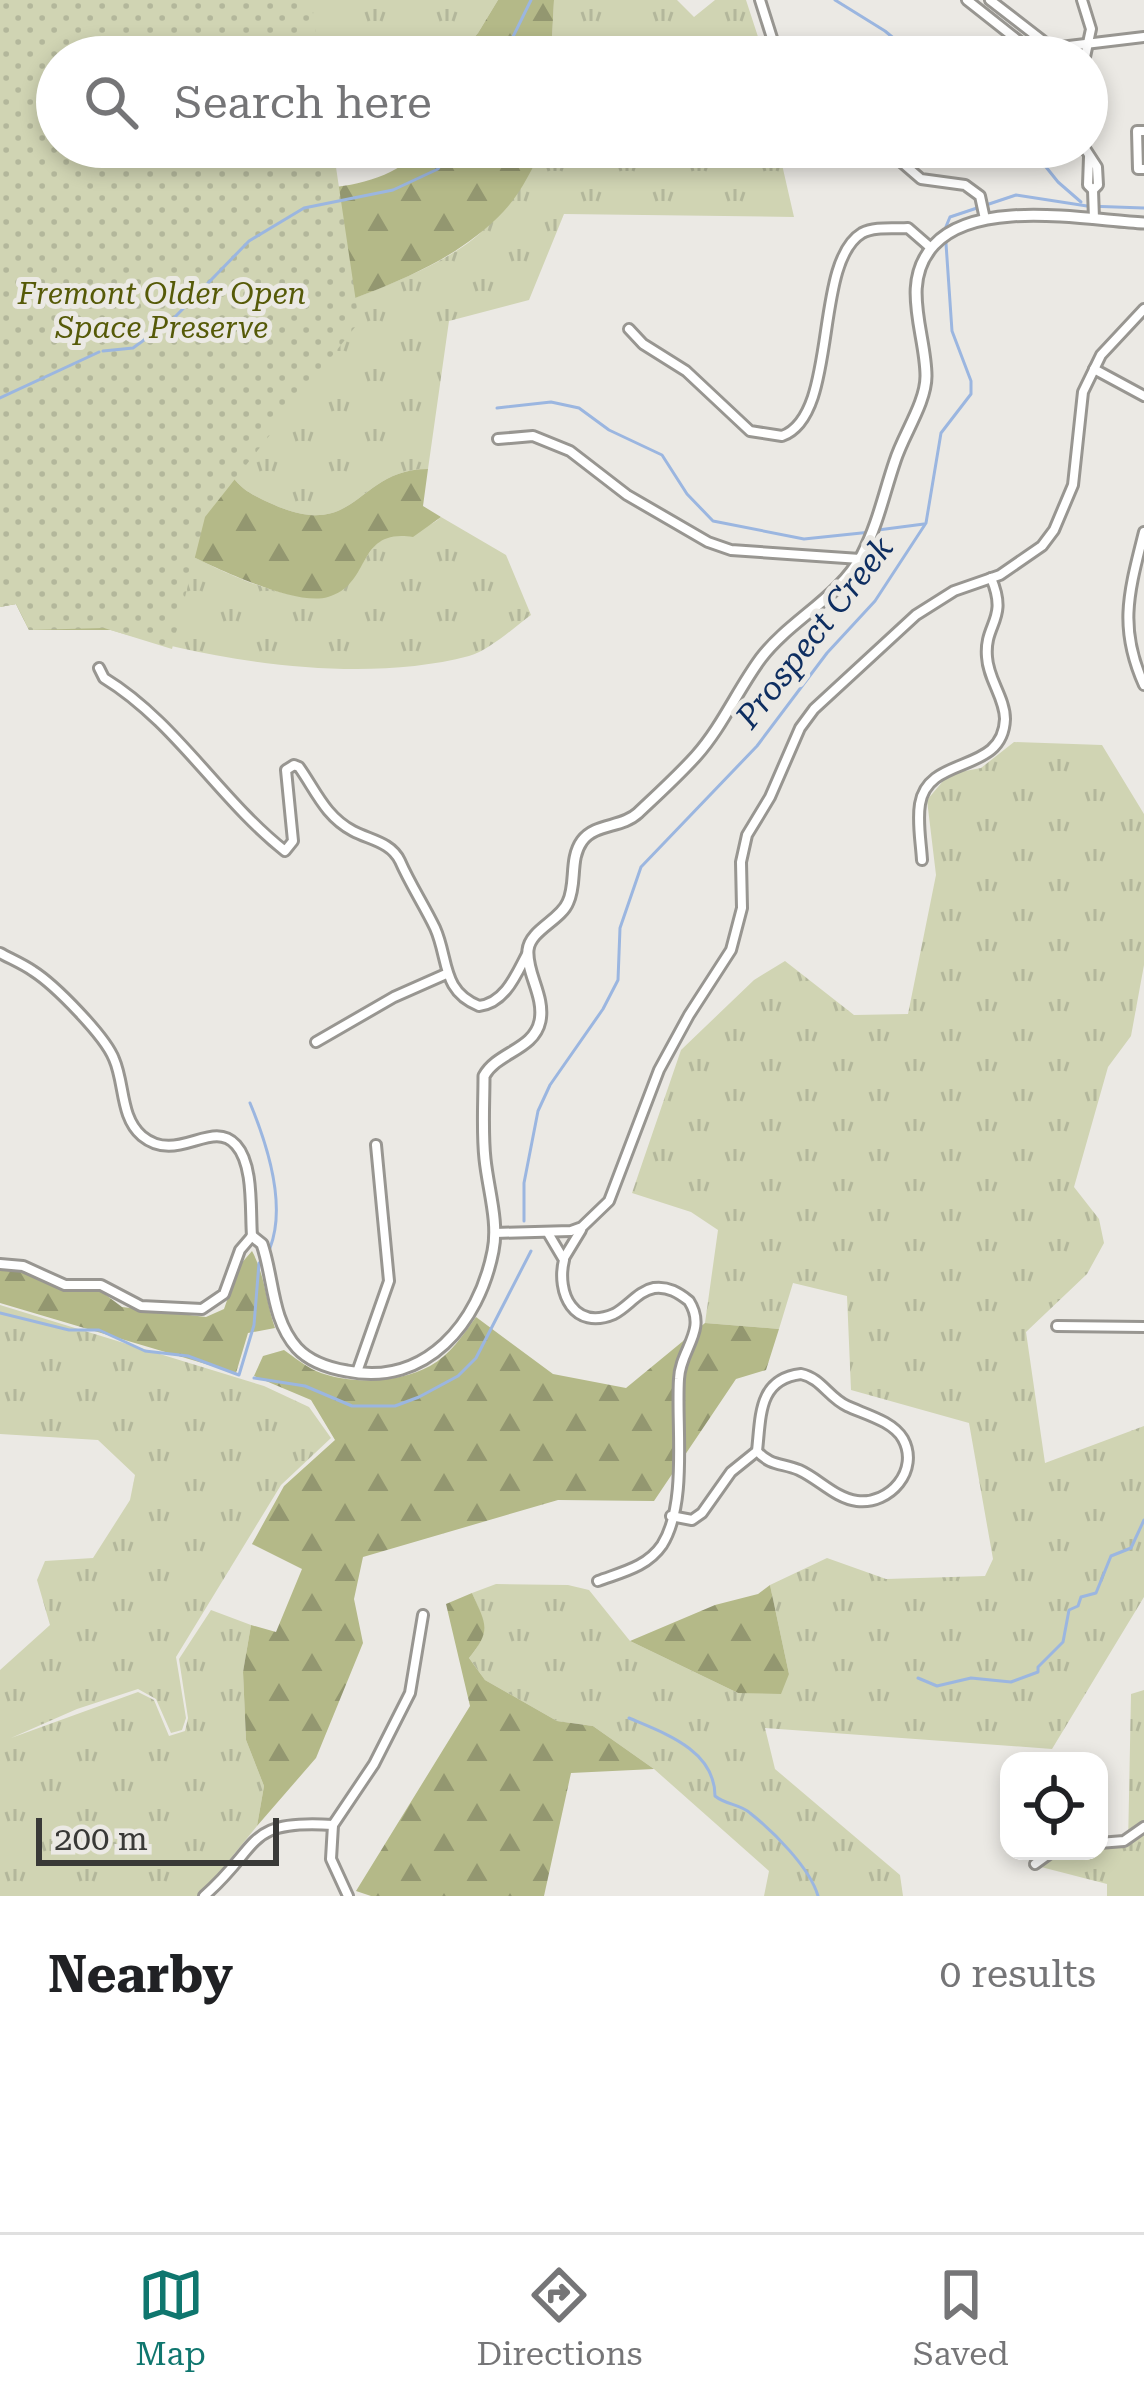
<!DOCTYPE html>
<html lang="en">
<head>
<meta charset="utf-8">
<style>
	:root { --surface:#fff; --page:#f2f2f2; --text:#202124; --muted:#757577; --line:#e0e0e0; --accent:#0f766e }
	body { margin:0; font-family:"Roboto Serif",serif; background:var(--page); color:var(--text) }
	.controls { position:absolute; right:36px; bottom:36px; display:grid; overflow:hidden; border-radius:24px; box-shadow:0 6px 18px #0003 }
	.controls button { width:108px; height:108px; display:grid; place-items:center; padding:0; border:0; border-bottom:3px solid var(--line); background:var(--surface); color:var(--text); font:60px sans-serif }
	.scale { position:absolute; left:36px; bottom:30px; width:243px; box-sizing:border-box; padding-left:12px; border:6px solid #393937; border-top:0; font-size:33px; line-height:42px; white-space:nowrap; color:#393937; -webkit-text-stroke:9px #ebe9e4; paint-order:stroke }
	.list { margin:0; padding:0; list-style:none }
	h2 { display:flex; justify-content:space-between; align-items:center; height:156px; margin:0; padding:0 48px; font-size:51px }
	h2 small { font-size:39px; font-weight:400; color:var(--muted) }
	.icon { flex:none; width:66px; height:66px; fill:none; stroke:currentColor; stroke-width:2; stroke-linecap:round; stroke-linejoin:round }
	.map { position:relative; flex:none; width:1144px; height:1896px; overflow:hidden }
	.search { position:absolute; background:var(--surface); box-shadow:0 6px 18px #0003; left:36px; right:36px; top:36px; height:132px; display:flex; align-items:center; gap:30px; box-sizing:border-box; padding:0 42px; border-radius:66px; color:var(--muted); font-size:45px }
	.sheet { height:336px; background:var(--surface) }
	nav { display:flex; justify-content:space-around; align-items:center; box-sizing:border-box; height:168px; border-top:3px solid var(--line); background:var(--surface); font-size:33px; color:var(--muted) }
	nav a { display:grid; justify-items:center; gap:6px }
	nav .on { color:var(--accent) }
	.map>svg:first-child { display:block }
	.grass { fill:url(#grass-tufts) }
	.forest { fill:url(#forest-firs) }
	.park { fill:url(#park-dots) }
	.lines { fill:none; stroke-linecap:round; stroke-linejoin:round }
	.stream { stroke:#9bb6e0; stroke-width:3 }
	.minor-casing { stroke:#989691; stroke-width:14 }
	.tertiary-casing { stroke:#989691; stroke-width:15 }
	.minor { stroke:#fff; stroke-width:8 }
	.tertiary { stroke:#fff; stroke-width:9 }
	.labels { text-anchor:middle; stroke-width:10; stroke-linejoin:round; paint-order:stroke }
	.park-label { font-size:30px; font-style:italic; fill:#565a08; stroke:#ebe9e4 }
	.water-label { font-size:33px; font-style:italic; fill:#0e2e61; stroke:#ebe9e4 }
</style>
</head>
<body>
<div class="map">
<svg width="1144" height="1896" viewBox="0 0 1144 1896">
	<defs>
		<pattern id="grass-tufts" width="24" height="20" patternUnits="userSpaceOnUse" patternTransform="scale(3)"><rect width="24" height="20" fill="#d0d4b3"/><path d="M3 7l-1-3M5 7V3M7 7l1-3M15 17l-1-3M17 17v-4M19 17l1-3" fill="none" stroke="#b3b79b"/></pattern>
		<pattern id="forest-firs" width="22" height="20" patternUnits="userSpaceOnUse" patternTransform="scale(3)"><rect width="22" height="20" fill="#b4b988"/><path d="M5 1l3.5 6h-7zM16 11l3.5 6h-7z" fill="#939770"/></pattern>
		<pattern id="park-dots" width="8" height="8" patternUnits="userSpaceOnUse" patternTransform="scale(3)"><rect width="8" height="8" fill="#d0d4b3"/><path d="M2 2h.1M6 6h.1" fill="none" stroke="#b3b79b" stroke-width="1.8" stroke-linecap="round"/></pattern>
	</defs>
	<rect width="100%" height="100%" fill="#ebe9e4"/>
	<g class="grass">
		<polygon points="79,0 498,0 478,33 457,57 100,57"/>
		<polygon points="554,0 677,0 694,17 715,0 746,0 761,46 754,57 551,57"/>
		<path d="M543,147H729L737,151L778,147L794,217L564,214L529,300L449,321L428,469C355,469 358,544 270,503C252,494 244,492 232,476L278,325C335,305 420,278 468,243C501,219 526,182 543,147Z"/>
		<path d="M441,517L506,555L531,615C513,628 490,650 469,656C359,685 212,661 104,628L186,553C219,570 310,616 342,589C359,576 366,551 382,538C399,524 421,536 441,517Z"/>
		<path d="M1014,742L1102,745L1144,814V965L1131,1036L1108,1067L1074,1187L1099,1219L1104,1243L1087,1274L1026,1332L1045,1463L1144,1426V1597L1052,1749L765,1728L775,1769L900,1875L903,1896H764L769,1871L654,1769L593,1726L557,1721L485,1680L469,1658C490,1633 484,1621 472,1593L496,1584L568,1585L589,1590L630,1641L738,1693L789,1674L770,1585L827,1558L886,1579L985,1576L993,1559L969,1423L851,1390L847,1296L793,1283L779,1329L705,1323L718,1230L691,1212L632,1193L681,1050L754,980L785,961L854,1015L908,1014L936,875L927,800L949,774L981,768Z"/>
		<polygon points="0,1305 264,1386 309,1407 331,1438 281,1485 176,1657 186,1718 182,1730 171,1733 156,1699 138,1689 77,1709 11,1738 138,1692 154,1700 169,1736 185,1731 188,1718 179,1659 211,1610 251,1625 243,1672 246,1740 264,1786 257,1826 200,1896 0,1896 0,1670 50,1625 37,1580 45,1561 93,1558 130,1500 135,1475 98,1440 0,1434"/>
		<polygon points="1144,1690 1144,1896 1107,1896 1107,1884 1041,1867 1045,1853 1128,1847 1131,1694"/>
	</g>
	<g class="forest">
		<polygon points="498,0 554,0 551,57 457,57 478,33"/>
		<path d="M421,147H543C532,169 521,193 504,211C447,272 354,298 278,325L232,476C244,492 252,494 270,503C358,544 355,469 428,469L423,506L441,517L413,537C355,528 373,584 328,597C296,607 216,568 185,553L119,630H29L16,604L0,607L325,188C357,186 402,175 421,147Z"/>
		<path d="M252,1251C265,1275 266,1302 275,1328L248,1333L236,1373L0,1303V1268L22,1270L69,1292H102L122,1307L206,1317L224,1309L239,1266Z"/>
		<path d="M476,1317L553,1374L626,1388L705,1323L779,1329L766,1370L736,1379L654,1501L558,1500L363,1557L354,1599L363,1643L316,1758L257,1826L264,1786L246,1740L243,1672L251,1625L276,1632L302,1569L252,1544L284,1486L335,1440L311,1400L254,1376L263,1356L284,1350C294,1357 305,1366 316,1371C349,1385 399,1383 430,1366C450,1355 463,1335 476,1317Z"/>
		<polygon points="770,1585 789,1674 781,1694 738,1693 630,1641 715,1605 758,1594"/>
		<path d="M472,1593C486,1624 492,1630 469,1658L485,1680L557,1721L593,1726L654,1769L571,1773L544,1896H371L356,1891L470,1706L446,1604Z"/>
	</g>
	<polygon class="park" points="0,0 311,0 319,57 57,57 57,147 333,147 359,322 205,517 172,649 104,628 29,630 16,604 0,607"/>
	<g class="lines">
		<g class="stream">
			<polyline points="835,0 885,31 916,57"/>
			<polyline points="503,57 531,0"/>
			<polyline points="1030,147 1058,182 1081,202"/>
			<polyline points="103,351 133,348 174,318 249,241 304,208 393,190 438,169 453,147"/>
			<polyline points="0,398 99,352"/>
			<polyline points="497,408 551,402 579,408 609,430 662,455 687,494 713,521 804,539 871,532"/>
			<polyline points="878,530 924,524"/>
			<path d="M250,1103C267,1144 287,1204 270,1248"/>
			<polyline points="524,1221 524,1183 538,1111 550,1085 603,1009 618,980 620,928 641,867 757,746 827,653 875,601 926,523 941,433 971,394 971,381 952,331 945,229 950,217 1016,195 1087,206 1144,208"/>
			<polyline points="0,1313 69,1330 99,1330 145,1351 188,1356 239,1375 254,1325 259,1263"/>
			<polyline points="254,1378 305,1386 352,1406 395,1406 419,1397 458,1376 476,1358 531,1251"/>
			<polyline points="918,1678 937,1686 971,1678 1011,1682 1038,1672 1038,1667 1063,1642 1069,1610 1078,1606 1081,1597 1096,1593 1111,1556 1131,1548 1144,1520"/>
			<path d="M629,1718C664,1733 715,1750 715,1796C726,1805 740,1804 750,1813C774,1832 810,1868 818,1896"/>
		</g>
		<defs>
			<g id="minor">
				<polyline points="760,0 778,57"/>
				<polyline points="967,0 1039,57"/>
				<polyline points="990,0 1052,48 1144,37"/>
				<polyline points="1082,0 1091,29 1085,57"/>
				<polyline points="1144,131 1137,131 1138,169 1144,169"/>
				<polyline points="884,147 921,179 965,185 980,196 985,219"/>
				<polyline points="1084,147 1097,167 1098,185 1093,190"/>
				<polyline points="1089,157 1088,185 1093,190 1094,219"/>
				<path d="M629,329L643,344L686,371L750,431L782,436C840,415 812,263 862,233C875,226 894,229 908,228L931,248"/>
				<polyline points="1094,369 1144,396"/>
				<polyline points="498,439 533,436 570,451 627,495 708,542 731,550 860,559"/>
				<path d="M1144,532C1129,592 1118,627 1144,685"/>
				<path d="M99,668L104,678C176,722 219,799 285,851L293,841L286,770L294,765L299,767C316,791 325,816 353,831C370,840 391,842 400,861C410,884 424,905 435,928C449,959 441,991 479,1006C505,1003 516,975 527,954"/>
				<path d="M922,860C921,842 917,822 920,804C928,754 1003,775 1005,719C1005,698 988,679 987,657C984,623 1009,620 991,578"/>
				<path d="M0,953C11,959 23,964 33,971C55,985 105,1036 114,1059C125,1084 120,1117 142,1136C177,1165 212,1118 236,1145C254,1165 250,1210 252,1236L240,1250L224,1294L202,1309L141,1306L101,1285H65L23,1266L0,1264"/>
				<polyline points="316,1042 394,997 446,974"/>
				<polyline points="495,1233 571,1231 582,1227 609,1201 659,1070 689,1015 731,950 742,908 741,862 747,835 770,797 800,728 814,709 916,615 954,591 1000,575 1042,546 1054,530 1073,485 1083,392 1101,355 1144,309"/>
				<path d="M548,1233L564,1260C556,1293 574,1331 614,1314C628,1307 638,1291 654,1288C668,1286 679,1293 689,1301C708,1331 680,1349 679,1379C676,1426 688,1504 662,1545C647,1567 622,1572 598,1581"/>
				<polyline points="564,1258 581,1230"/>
				<polyline points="1057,1326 1144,1327"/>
				<polyline points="357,1372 389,1281 376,1145"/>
				<path d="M801,1374C821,1378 829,1398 847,1406C864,1414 893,1421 903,1439C920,1470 890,1505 857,1501C835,1498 819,1479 799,1470C782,1463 770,1466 757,1451C761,1416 758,1379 801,1374Z"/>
				<polyline points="671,1516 692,1520 702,1513 731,1472 757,1451"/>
				<polyline points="1099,1843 1124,1841 1144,1827"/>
				<polyline points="1035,1864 1053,1851"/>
				<path d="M204,1896C262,1846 243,1819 333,1825"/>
				<polyline points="348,1896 331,1859 333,1825 374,1764 410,1693 423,1615"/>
			</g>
			<path id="tertiary" d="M252,1236L262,1244C274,1279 271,1319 297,1348C310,1362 329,1368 347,1371C426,1387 479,1323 493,1251C499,1222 488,1189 485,1159C482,1132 484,1103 484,1076C497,1052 534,1050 540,1021C545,996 526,973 528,950C530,930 561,920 568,902C577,883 569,859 582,841C595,823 622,828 638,813C657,795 678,776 696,756C722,727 738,689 761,658C790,620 839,598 862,555C878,524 884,493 895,461C903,435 926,403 926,376C926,333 899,283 934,245C977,198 1086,220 1144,223"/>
		</defs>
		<use href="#minor" class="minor-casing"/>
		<use href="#tertiary" class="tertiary-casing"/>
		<use href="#minor" class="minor"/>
		<use href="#tertiary" class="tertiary"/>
	</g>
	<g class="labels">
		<g class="park-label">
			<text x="162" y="304">Fremont Older Open<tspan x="162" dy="34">Space Preserve</tspan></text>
		</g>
		<g class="water-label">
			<text transform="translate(814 632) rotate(-52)" y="12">Prospect Creek</text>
		</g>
	</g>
</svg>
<div class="controls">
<button><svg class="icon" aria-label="locate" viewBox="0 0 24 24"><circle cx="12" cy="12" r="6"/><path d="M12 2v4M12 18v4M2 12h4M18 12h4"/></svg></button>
</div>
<div class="scale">200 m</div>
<div class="search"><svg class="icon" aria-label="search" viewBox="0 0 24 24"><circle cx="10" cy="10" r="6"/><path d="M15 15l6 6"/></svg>Search here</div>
</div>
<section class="sheet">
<h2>Nearby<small>0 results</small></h2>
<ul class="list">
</ul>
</section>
<nav>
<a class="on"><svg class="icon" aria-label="map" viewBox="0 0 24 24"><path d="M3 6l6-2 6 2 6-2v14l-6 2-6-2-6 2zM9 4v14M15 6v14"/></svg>Map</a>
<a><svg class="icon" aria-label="directions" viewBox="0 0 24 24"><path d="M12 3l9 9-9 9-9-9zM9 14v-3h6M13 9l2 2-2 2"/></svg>Directions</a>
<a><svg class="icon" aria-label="saved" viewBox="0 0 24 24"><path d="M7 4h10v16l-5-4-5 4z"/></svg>Saved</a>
</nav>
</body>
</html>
